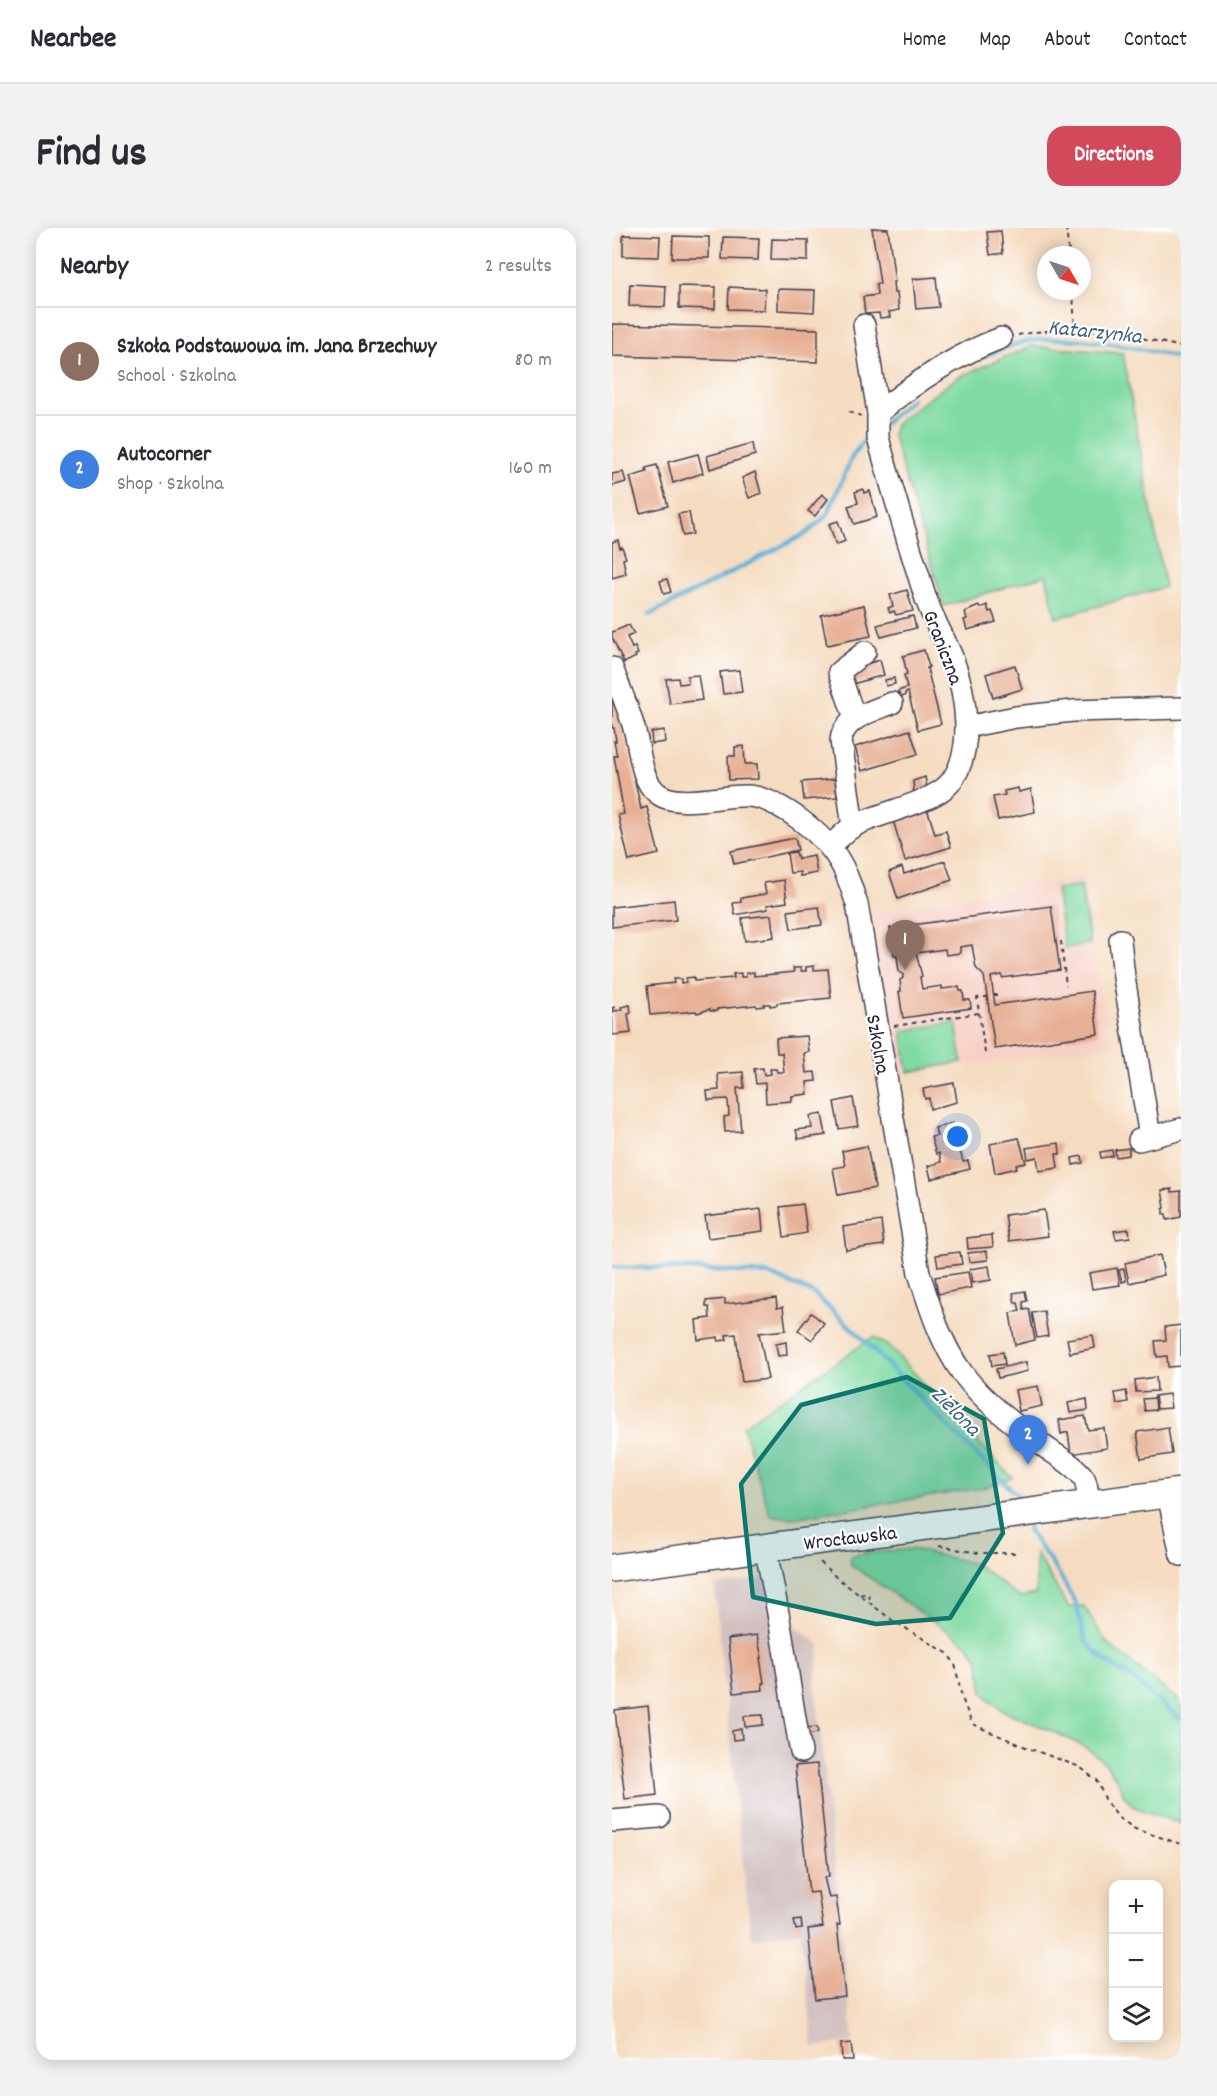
<!DOCTYPE html>
<html lang="en">
<head>
<meta charset="utf-8">
<style>
	:root { --surface:#fff; --page:#f2f2f3; --text:#2b2b33; --muted:#7c7c81; --line:#e1e1e2; --accent:#d1495b }
	body { margin:0; font-family:Dekko,sans-serif; background:var(--page); color:var(--text) }
	.controls { position:absolute; right:18px; bottom:18px; display:grid; overflow:hidden; border-radius:12px; box-shadow:0 3px 15px #0003 }
	.controls button { width:54px; height:54px; display:grid; place-items:center; padding:0; border:0; border-bottom:2px solid var(--line); background:var(--surface); color:var(--text); font:30px sans-serif }
	.compass { position:absolute; left:425px; top:18px; width:54px; height:54px; border-radius:50%; background:var(--surface); box-shadow:0 3px 15px #0003; rotate:129deg }
	.you { position:absolute; left:346px; top:909px; width:21px; height:21px; margin:-15px; border:4px solid #fff; border-radius:50%; background:#1a73e8; box-shadow:0 0 0 9px #1a73e833 }
	.badge { display:grid; place-items:center; width:39px; height:39px; border-radius:50%; background:var(--accent); color:#fff; font-size:20px; font-weight:700 }
	.pin { position:absolute; translate:-50% -50px; filter:drop-shadow(0 2px 3px #0008) }
	.pin::after { content:''; position:absolute; top:32px; width:21px; height:18px; background:inherit; clip-path:polygon(0 0,100% 0,50% 100%) }
	.list { margin:0; padding:0; list-style:none }
	h2 { display:flex; justify-content:space-between; align-items:center; height:78px; margin:0; padding:0 24px; font-size:26px }
	h2 small { font-size:20px; font-weight:400; color:var(--muted) }
	.list li { display:grid; grid-template-columns:39px 1fr auto; gap:18px; align-items:center; box-sizing:border-box; height:108px; padding:0 24px; border-top:2px solid var(--line) }
	.list b { display:block; font-size:22px; white-space:nowrap }
	.list p { margin:0; font-size:20px; white-space:nowrap; color:var(--muted) }
	.list em { font-size:20px; font-style:normal; color:var(--muted) }
	.icon { flex:none; width:33px; height:33px; fill:none; stroke:currentColor; stroke-width:2; stroke-linecap:round; stroke-linejoin:round }
	.map { position:relative; flex:none; width:569px; height:1832px; overflow:hidden; border-radius:18px }
	header { display:flex; align-items:center; gap:36px; box-sizing:border-box; height:84px; padding:0 30px; background:var(--surface); border-bottom:2px solid var(--line) }
	header strong { font-size:28px }
	nav { display:flex; gap:33px; margin-inline-start:auto; font-size:21px }
	.intro { display:flex; align-items:center; justify-content:space-between; box-sizing:border-box; height:144px; padding:0 36px }
	h1 { margin:0; font-size:42px }
	.button { padding:15px 27px; border-radius:18px; background:var(--accent); color:#fff; font-size:21px; font-weight:700 }
	main { display:flex; gap:36px; padding:0 36px }
	aside { flex:1; background:var(--surface); border-radius:18px; box-shadow:0 3px 15px #0003 }
	.map>svg:first-child { display:block }
	.built { fill:#f7d1c6 }
	.industrial { fill:#d2bfbf }
	.green { fill:#80daa1; stroke:#517e6e; stroke-width:1.5 }
	.lines { fill:none; stroke-linecap:round; stroke-linejoin:round }
	.stream { stroke:#56aed3; stroke-width:4.5 }
	.building { fill:#e7b095 }
	.minor-casing { stroke:#423e4f; stroke-width:24 }
	.major-casing { stroke:#423e4f; stroke-width:30 }
	.path { stroke:#423e4f; stroke-width:2; stroke-dasharray:4.5 4.5; stroke-linecap:butt }
	.minor { stroke:#fff; stroke-width:21 }
	.major { stroke:#fff; stroke-width:27 }
	.marked { fill:#0f766e; fill-opacity:0.2; stroke:#0f766e; stroke-width:4.5; stroke-linejoin:round }
	.labels { text-anchor:middle; stroke-width:4.5; stroke-linejoin:round; paint-order:stroke }
	.street-label { font-size:21px; fill:#22223b; stroke:#fff }
	.water-label { font-size:22px; font-style:italic; fill:#39617f; stroke:#fff }
</style>
</head>
<body>
<header>
<strong>Nearbee</strong>
<nav><a>Home</a><a>Map</a><a>About</a><a>Contact</a></nav>
</header>
<div class="intro"><h1>Find us</h1><a class="button">Directions</a></div>
<main>
<aside>
<h2>Nearby<small>2 results</small></h2>
<ul class="list">
<li><span class="badge" style="background:#8d6e63">1</span><div><b>Szkoła Podstawowa im. Jana Brzechwy</b><p>School · Szkolna</p></div><em>80 m</em></li>
<li><span class="badge" style="background:#3f7fe0">2</span><div><b>Autocorner</b><p>Shop · Szkolna</p></div><em>160 m</em></li>
</ul>
</aside>
<div class="map">
<svg width="569" height="1832" viewBox="0 0 569 1832">
	<rect width="100%" height="100%" fill="#fff"/>
	<filter id="ink" filterUnits="userSpaceOnUse"><feTurbulence type="fractalNoise" baseFrequency=".0167" numOctaves="2"/><feDisplacementMap in="SourceGraphic" scale="12" xChannelSelector="R" yChannelSelector="G"/><feConvolveMatrix kernelMatrix="1 2 1 2 8 2 1 2 1" color-interpolation-filters="sRGB"/></filter>
	<filter id="wash" filterUnits="userSpaceOnUse"><feTurbulence type="fractalNoise" baseFrequency=".008" numOctaves="4" result="noise"/><feDisplacementMap in="SourceGraphic" scale="24" xChannelSelector="R" yChannelSelector="G"/><feGaussianBlur stdDeviation="1.35" result="paint"/><feColorMatrix in="noise" values="0 0 0 0 0 0 0 0 0 0 0 0 0 0 0 0 0 1.4 0 .05"/><feComposite in="paint" operator="in"/></filter>
	<g filter="url(#wash)">
		<rect width="100%" height="100%" fill="#f5dcc0"/>
		<polygon class="built" points="469,649 498,818 284,847 259,685"/>
		<polygon class="industrial" points="168,1348 174,1391 208,1417 203,1453 241,1813 201,1819 189,1703 139,1710 102,1358"/>
		<g class="green">
			<polygon points="420,118 511,125 553,359 444,390 434,347 332,378 280,205 285,194 346,149"/>
			<polygon points="469,657 478,716 453,720 444,661"/>
			<polygon points="344,794 350,834 296,844 290,803"/>
			<polygon points="261,1109 278,1119 400,1250 371,1260 180,1290 158,1287 131,1198"/>
			<polygon points="300,1321 364,1336 407,1369 424,1366 424,1325 456,1379 472,1378 495,1415 569,1474 569,1596 522,1579 512,1567 504,1550 495,1537 478,1522 451,1508 390,1482 377,1471 371,1464 366,1430 356,1417 239,1337 238,1328 255,1325"/>
		</g>
		<g class="lines">
			<g class="stream">
				<path d="M368,130C381,125 394,118 408,115C449,104 528,119 569,131"/>
				<polyline points="273,195 300,171"/>
				<polyline points="37,387 195,305 215,287 240,229 254,210"/>
				<polyline points="0,1039 78,1041 156,1046 201,1065 245,1105 323,1185 406,1268 409,1275"/>
				<polyline points="415,1295 417,1303 447,1346 464,1376 474,1414 491,1431 522,1452 569,1492"/>
			</g>
		</g>
		<g id="blocks">
			<g class="building">
				<polygon points="260,0 276,1 283,54 281,54 282,65 285,65 287,82 277,84 278,89 268,90 267,85 253,86 251,69 265,67 264,56 268,56"/>
				<polygon points="389,3 391,25 378,27 375,4"/>
				<polygon points="11,7 48,8 47,29 11,28"/>
				<polygon points="61,8 97,9 97,30 60,30"/>
				<polygon points="111,9 147,10 146,32 110,31"/>
				<polygon points="160,11 196,12 196,33 159,32"/>
				<polygon points="324,49 327,79 304,81 301,51"/>
				<polygon points="18,56 54,58 53,79 17,78"/>
				<polygon points="67,58 104,59 103,81 67,80"/>
				<polygon points="117,59 153,61 152,82 116,81"/>
				<polygon points="166,61 203,62 202,84 166,82"/>
				<polygon points="0,96 206,101 206,134 0,128"/>
				<polygon points="141,215 143,227 98,241 95,228"/>
				<polygon points="86,226 91,245 61,255 56,234"/>
				<polygon points="45,237 56,278 28,285 18,249 35,244 34,240"/>
				<polygon points="11,244 14,254 0,258 0,246"/>
				<polygon points="143,244 149,265 137,270 130,250"/>
				<polygon points="251,261 252,265 258,263 265,289 242,296 236,278 246,275 243,264"/>
				<polygon points="210,266 216,271 203,288 196,283"/>
				<polygon points="77,284 81,306 71,308 66,286"/>
				<polygon points="226,293 233,313 224,317 217,296"/>
				<polygon points="6,312 8,320 10,319 14,330 11,331 14,346 0,350 0,314"/>
				<polygon points="55,351 59,364 52,366 48,353"/>
				<polygon points="295,362 301,383 284,387 282,383 278,385 276,380 281,378 278,367"/>
				<polygon points="252,377 259,408 215,417 209,387"/>
				<polygon points="375,377 377,384 380,383 384,394 355,402 352,392 355,391 353,384 367,378 368,380"/>
				<polygon points="301,388 304,400 269,409 265,397"/>
				<polygon points="17,397 22,406 15,409 20,420 23,419 26,426 23,427 24,429 12,435 0,409 0,404"/>
				<polygon points="312,422 317,439 315,440 329,496 306,502 296,464 293,465 293,468 288,469 286,463 295,460 292,447 295,446 291,428"/>
				<polygon points="268,432 272,447 237,457 233,442"/>
				<polygon points="403,437 410,461 381,470 374,446"/>
				<polygon points="127,442 130,464 111,466 108,444"/>
				<polygon points="86,447 90,472 58,476 54,451 66,450 67,456 76,455 75,448"/>
				<polygon points="282,450 283,456 274,458 273,452"/>
				<polygon points="3,471 9,488 29,581 35,579 47,626 17,633 6,587 12,586 2,528 5,528 2,513 4,513 2,500 0,500 0,472"/>
				<polygon points="52,502 53,514 40,516 39,504"/>
				<polygon points="298,502 306,526 250,543 243,519"/>
				<polygon points="132,518 133,536 145,536 146,551 117,552 116,528 123,528 123,519"/>
				<polygon points="313,549 315,560 302,566 301,553"/>
				<polygon points="223,551 225,569 192,572 190,554"/>
				<polygon points="406,560 407,564 419,561 423,584 386,592 381,569 393,567 392,563"/>
				<polygon points="315,580 323,606 334,603 339,619 293,633 281,592"/>
				<polygon points="183,610 186,622 122,636 119,623"/>
				<polygon points="184,624 186,631 202,628 205,645 188,648 188,644 178,645 175,625"/>
				<polygon points="333,633 340,652 286,671 277,644 290,639 292,646"/>
				<polygon points="172,652 175,674 155,677 156,681 123,687 121,675 129,674 129,670 154,666 152,655"/>
				<polygon points="62,672 64,692 0,699 0,679"/>
				<polygon points="439,678 448,742 390,750 390,747 379,749 383,777 480,763 486,806 383,821 372,748 364,740 360,717 348,719 348,725 334,727 333,721 304,725 310,748 308,749 310,761 330,758 330,761 347,759 348,763 351,763 352,772 358,772 359,780 291,790 287,764 289,763 288,752 291,750 291,746 287,744 285,728 282,728 278,700"/>
				<polygon points="207,679 210,697 179,701 176,683"/>
				<polygon points="159,687 162,709 133,713 130,690"/>
				<polygon points="202,738 202,742 216,741 219,770 165,775 165,777 158,778 158,776 152,776 152,778 145,779 144,777 105,781 105,783 98,783 98,781 85,785 84,783 38,787 35,758 62,755 61,751 69,751 69,755 74,754 74,750 82,749 82,753 122,750 121,746 129,745 129,749 134,749 134,745 142,744 142,748 182,744 181,740 189,740 189,743 194,743 194,739"/>
				<polygon points="18,777 19,785 16,786 19,805 1,807 0,780 2,779 3,783 10,782 9,779"/>
				<polygon points="195,808 197,824 192,825 194,845 203,844 204,853 195,854 196,866 180,868 180,873 154,875 153,855 144,856 142,841 151,840 152,847 159,846 158,841 164,841 165,844 172,844 170,825 165,825 164,810"/>
				<polygon points="131,844 132,860 125,860 129,903 113,904 112,889 117,888 116,871 96,872 95,863 107,862 106,846"/>
				<polygon points="342,855 345,874 318,881 317,870 313,871 311,861"/>
				<polygon points="241,870 246,898 227,901 222,874"/>
				<polygon points="210,886 214,907 186,911 184,902 200,900 198,888"/>
				<polygon points="341,895 351,934 356,933 358,941 319,951 316,938 329,934 327,925 324,926 319,909 325,908 323,900"/>
				<polygon points="407,910 414,935 404,937 405,940 383,945 378,916"/>
				<polygon points="447,915 448,926 444,926 446,940 427,943 425,929 416,931 414,920"/>
				<polygon points="255,918 263,960 226,967 221,940 233,938 230,923"/>
				<polygon points="517,920 517,927 504,929 503,922"/>
				<polygon points="500,922 501,928 489,930 488,924"/>
				<polygon points="470,928 471,935 461,937 460,930"/>
				<polygon points="560,961 560,964 569,963 569,989 555,992 554,986 551,986 551,981 553,980 550,962"/>
				<polygon points="191,976 195,1005 172,1009 168,979"/>
				<polygon points="149,981 151,1003 96,1010 93,988"/>
				<polygon points="432,982 436,1008 397,1013 393,987"/>
				<polygon points="269,993 272,1017 234,1022 231,999"/>
				<polygon points="517,1001 518,1009 504,1011 502,1003"/>
				<polygon points="380,1007 381,1019 356,1021 355,1010"/>
				<polygon points="375,1023 376,1032 357,1034 356,1025"/>
				<polygon points="348,1024 350,1036 326,1039 324,1027"/>
				<polygon points="548,1027 552,1047 517,1055 513,1035"/>
				<polygon points="377,1038 379,1052 360,1055 358,1041"/>
				<polygon points="505,1040 508,1057 480,1061 477,1045"/>
				<polygon points="512,1041 514,1053 510,1054 507,1042"/>
				<polygon points="356,1044 359,1060 326,1066 323,1049"/>
				<polygon points="413,1063 415,1073 411,1074 412,1082 417,1081 423,1112 403,1117 398,1085 408,1083 406,1075 403,1075 401,1065"/>
				<polygon points="164,1070 165,1080 171,1079 174,1102 147,1105 156,1151 130,1154 124,1106 114,1107 115,1112 106,1113 106,1109 86,1112 84,1092 98,1090 97,1079 94,1079 94,1073 113,1071 113,1076"/>
				<polygon points="432,1083 436,1108 425,1110 420,1085"/>
				<polygon points="199,1085 212,1095 200,1112 186,1102"/>
				<polygon points="569,1097 569,1138 556,1139 555,1128 545,1129 543,1113 554,1112 553,1099"/>
				<polygon points="481,1107 483,1120 458,1125 455,1111"/>
				<polygon points="174,1114 175,1127 166,1128 164,1116"/>
				<polygon points="391,1124 393,1136 380,1138 378,1126"/>
				<polygon points="414,1134 416,1143 386,1150 384,1141"/>
				<polygon points="544,1149 545,1163 524,1164 523,1152"/>
				<polygon points="426,1158 430,1178 407,1183 403,1162"/>
				<polygon points="514,1163 516,1174 505,1176 503,1165"/>
				<polygon points="557,1166 559,1180 545,1181 543,1168"/>
				<polygon points="543,1170 544,1182 533,1183 531,1171"/>
				<polygon points="475,1171 476,1182 458,1185 456,1175"/>
				<polygon points="473,1188 476,1202 492,1200 495,1220 459,1226 456,1204 449,1206 447,1192"/>
				<polygon points="556,1199 560,1226 529,1231 525,1204"/>
				<polygon points="145,1407 150,1430 148,1430 152,1455 150,1455 151,1462 122,1465 116,1411"/>
				<polygon points="36,1478 45,1567 13,1571 3,1482"/>
				<polygon points="151,1487 151,1497 133,1499 132,1488"/>
				<polygon points="205,1499 206,1505 194,1507 193,1500"/>
				<polygon points="129,1501 130,1511 121,1512 120,1503"/>
				<polygon points="205,1536 217,1648 212,1649 217,1670 224,1669 228,1697 225,1697 233,1768 203,1771 196,1701 211,1699 206,1664 197,1665 183,1538"/>
				<polygon points="189,1691 190,1701 184,1702 182,1692"/>
				<polygon points="239,1815 241,1832 230,1832 229,1816"/>
			</g>
		</g>
	</g>
	<g filter="url(#ink)">
		<use href="#blocks" fill-opacity="0" stroke="#423e4f" stroke-width="1.5"/>
		<g class="lines">
			<defs>
				<g id="minor">
					<path d="M266,185C302,155 344,127 389,110"/>
					<path d="M0,440C8,460 16,480 22,500C28,520 28,550 44,564C63,582 112,566 137,568C168,571 213,607 228,634C236,647 240,662 245,676L307,1045C318,1080 329,1116 351,1146C373,1175 403,1197 433,1219C445,1228 463,1237 472,1250C476,1258 476,1269 477,1277"/>
					<polyline points="243,491 227,444 253,424"/>
					<polyline points="354,499 404,489 461,483 569,480"/>
					<path d="M241,599L229,512C232,489 262,483 280,475"/>
					<path d="M218,619C225,612 233,603 242,598C266,585 320,575 337,556C364,524 354,465 340,429C332,410 321,391 314,371C297,318 281,264 266,210V185L252,97"/>
					<polyline points="508,712 512,749 538,909"/>
					<polyline points="527,912 569,901"/>
					<polyline points="556,1266 569,1327"/>
					<path d="M153,1320C169,1387 176,1456 189,1524"/>
					<polyline points="0,1593 47,1589"/>
				</g>
				<polyline id="major" points="0,1340 569,1264"/>
			</defs>
			<use href="#minor" class="minor-casing"/>
			<use href="#major" class="major-casing"/>
			<g class="path">
				<polyline points="454,0 457,27"/>
				<polyline points="461,63 463,103"/>
				<path d="M406,107C459,96 517,106 569,119"/>
				<polyline points="237,184 249,188"/>
				<polyline points="449,713 454,758"/>
				<polyline points="382,767 385,767"/>
				<polyline points="367,785 373,825"/>
				<polyline points="282,798 367,785 365,770 375,769"/>
				<polyline points="327,1318 366,1325 404,1325"/>
				<polyline points="208,1334 224,1349 280,1392 335,1425 343,1436 350,1470 360,1496 416,1520 468,1539 485,1553 495,1575 507,1590 523,1601 569,1616"/>
				<polyline points="248,1367 254,1365 257,1368 258,1375"/>
			</g>
			<use href="#minor" class="minor"/>
			<use href="#major" class="major"/>
		</g>
	</g>
	<path class="marked" d="M295,1149L372,1191L391,1305L338,1390L264,1396L141,1369L129,1256L189,1177Z"/>
	<g class="labels">
		<g class="street-label">
			<text transform="translate(332 419) rotate(69)" y="7">Graniczna</text>
			<text transform="translate(267 816) rotate(80)" y="7">Szkolna</text>
			<text transform="translate(238 1309) rotate(-7)" y="7">Wrocławska</text>
		</g>
		<g class="water-label">
			<text transform="translate(483 102) rotate(6)" y="8">Katarzynka</text>
			<text transform="translate(345 1182) rotate(45)" y="8">Zielona</text>
		</g>
	</g>
</svg>
<div class="controls">
<button>+</button>
<button>−</button>
<button><svg class="icon" aria-label="layers" viewBox="0 0 24 24"><path d="M12 4l9 5-9 5-9-5zM3 14l9 5 9-5"/></svg></button>
</div>
<svg class="compass" viewBox="-18 -18 36 36"><path d="M0-13l5 13h-10z" fill="#e53935"/><path d="M0 13l5-13h-10z" fill="#7c7c81"/></svg>
<div class="you"></div>
<div class="pin badge" style="left:293px;top:742px;background:#8d6e63">1</div>
<div class="pin badge" style="left:416px;top:1237px;background:#3f7fe0">2</div>
</div>
</main>
</body>
</html>
